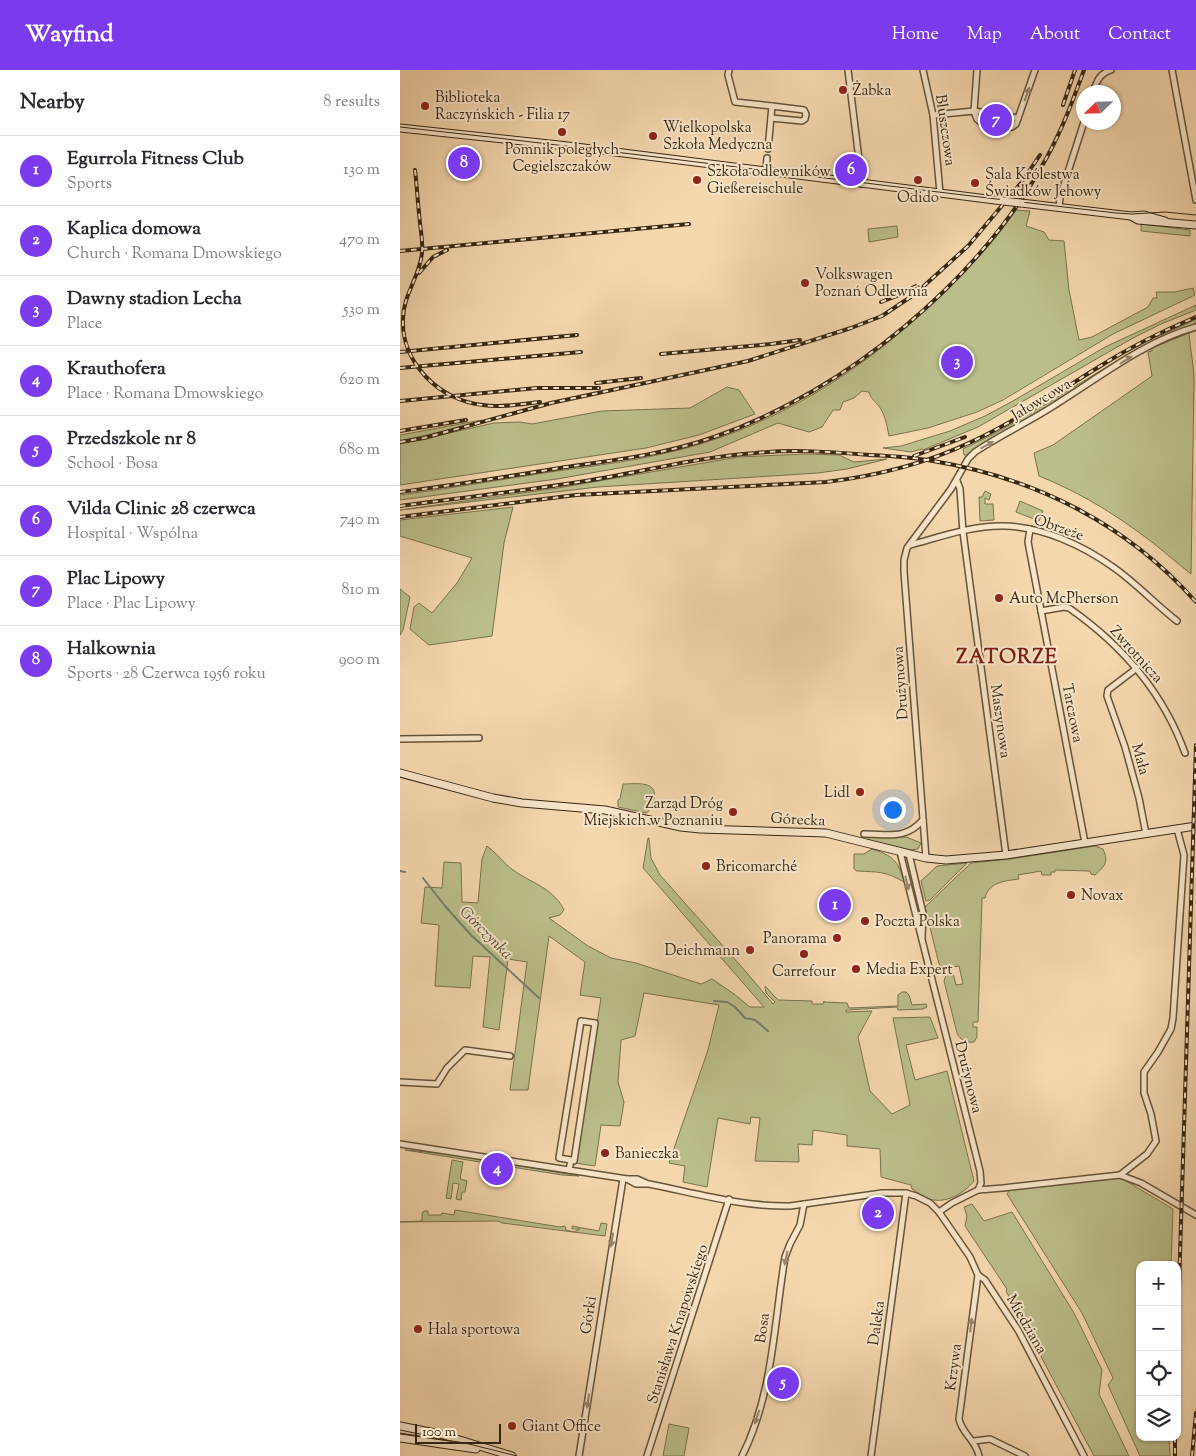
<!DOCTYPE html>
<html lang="en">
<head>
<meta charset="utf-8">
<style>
	:root { --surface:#fff; --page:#f7f7f7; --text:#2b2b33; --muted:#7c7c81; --line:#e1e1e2; --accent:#7c3aed }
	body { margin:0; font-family:"Sorts Mill Goudy",serif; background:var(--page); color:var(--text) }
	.controls { position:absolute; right:15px; bottom:15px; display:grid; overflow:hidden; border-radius:10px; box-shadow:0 1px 4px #0004 }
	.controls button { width:45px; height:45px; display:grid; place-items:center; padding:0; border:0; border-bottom:1px solid var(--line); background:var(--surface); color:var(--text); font:25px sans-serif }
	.compass { position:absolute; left:676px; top:15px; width:45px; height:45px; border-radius:50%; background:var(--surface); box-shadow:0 1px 4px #0004; rotate:247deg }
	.scale { position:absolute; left:15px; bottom:12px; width:86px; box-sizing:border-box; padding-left:5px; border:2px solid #372712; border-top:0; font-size:14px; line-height:18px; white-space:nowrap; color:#372712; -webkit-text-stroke:4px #f8e5ca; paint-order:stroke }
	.you { position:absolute; left:492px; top:739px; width:18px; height:18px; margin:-12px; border:4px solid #fff; border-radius:50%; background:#1a73e8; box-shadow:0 0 0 8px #1a73e833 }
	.badge { display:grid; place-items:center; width:32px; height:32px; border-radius:50%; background:var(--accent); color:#fff; font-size:16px; font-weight:700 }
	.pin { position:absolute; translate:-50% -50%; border:2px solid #fff; box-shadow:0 1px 5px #0006 }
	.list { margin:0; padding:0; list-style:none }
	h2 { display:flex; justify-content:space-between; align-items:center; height:65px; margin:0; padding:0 20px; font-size:21px }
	h2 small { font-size:16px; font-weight:400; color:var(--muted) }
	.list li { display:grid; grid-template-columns:32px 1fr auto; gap:15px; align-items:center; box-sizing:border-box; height:70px; padding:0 20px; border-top:1px solid var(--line) }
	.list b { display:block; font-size:19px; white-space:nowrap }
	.list p { margin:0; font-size:16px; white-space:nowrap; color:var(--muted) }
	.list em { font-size:16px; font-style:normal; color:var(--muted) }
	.icon { flex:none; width:28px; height:28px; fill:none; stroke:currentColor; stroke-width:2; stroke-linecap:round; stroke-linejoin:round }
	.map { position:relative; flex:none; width:796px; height:1386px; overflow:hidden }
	header { display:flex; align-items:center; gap:30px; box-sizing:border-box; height:70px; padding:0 25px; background:var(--accent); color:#fff }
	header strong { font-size:24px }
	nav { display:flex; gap:28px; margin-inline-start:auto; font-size:18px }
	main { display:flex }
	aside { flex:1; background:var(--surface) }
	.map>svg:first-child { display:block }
	.green { fill:#bbbe8b; stroke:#79724e }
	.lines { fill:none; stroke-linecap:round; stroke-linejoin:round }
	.stream { stroke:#747f6a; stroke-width:2 }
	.street-casing { stroke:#665339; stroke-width:8 }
	.secondary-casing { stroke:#372712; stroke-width:9 }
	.street { stroke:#f8e5ca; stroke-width:5 }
	.secondary { stroke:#f8e5ca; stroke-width:7 }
	.tram { stroke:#372712; stroke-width:1 }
	.rail-casing { stroke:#372712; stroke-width:4 }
	.rail { stroke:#f8e5ca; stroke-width:2; stroke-dasharray:5.5; stroke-linecap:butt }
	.secondary-bridge-casing { stroke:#372712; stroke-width:9; stroke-linecap:butt }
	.secondary-bridge { stroke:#f8e5ca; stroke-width:7 }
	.oneway { fill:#98866e }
	.poi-dot { fill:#8f2418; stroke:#f8e5ca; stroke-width:2 }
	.labels { text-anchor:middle; stroke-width:4; stroke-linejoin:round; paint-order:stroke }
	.poi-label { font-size:15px; fill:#372712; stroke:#f8e5ca; text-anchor:start }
	.street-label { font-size:15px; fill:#372712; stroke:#f8e5ca }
	.water-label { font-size:16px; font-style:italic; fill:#504c37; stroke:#f8e5ca }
	.district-label { font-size:20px; font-weight:bold; letter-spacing:1px; fill:#7a1f14; stroke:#f8e5ca }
</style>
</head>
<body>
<header>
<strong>Wayfind</strong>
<nav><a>Home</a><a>Map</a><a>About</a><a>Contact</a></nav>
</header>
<main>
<aside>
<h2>Nearby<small>8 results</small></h2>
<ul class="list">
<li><span class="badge">1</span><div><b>Egurrola Fitness Club</b><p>Sports</p></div><em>130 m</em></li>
<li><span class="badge">2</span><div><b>Kaplica domowa</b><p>Church · Romana Dmowskiego</p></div><em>470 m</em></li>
<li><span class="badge">3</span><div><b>Dawny stadion Lecha</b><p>Place</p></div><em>530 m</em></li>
<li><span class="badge">4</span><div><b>Krauthofera</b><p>Place · Romana Dmowskiego</p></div><em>620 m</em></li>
<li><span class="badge">5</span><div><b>Przedszkole nr 8</b><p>School · Bosa</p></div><em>680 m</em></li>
<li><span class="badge">6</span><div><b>Vilda Clinic 28 czerwca</b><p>Hospital · Wspólna</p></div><em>740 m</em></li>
<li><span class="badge">7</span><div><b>Plac Lipowy</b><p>Place · Plac Lipowy</p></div><em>810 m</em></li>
<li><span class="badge">8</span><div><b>Halkownia</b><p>Sports · 28 Czerwca 1956 roku</p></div><em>900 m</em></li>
</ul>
</aside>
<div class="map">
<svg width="796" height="1386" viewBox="0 0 796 1386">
	<rect width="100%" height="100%" fill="#f5d7ae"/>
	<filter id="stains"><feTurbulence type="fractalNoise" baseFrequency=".004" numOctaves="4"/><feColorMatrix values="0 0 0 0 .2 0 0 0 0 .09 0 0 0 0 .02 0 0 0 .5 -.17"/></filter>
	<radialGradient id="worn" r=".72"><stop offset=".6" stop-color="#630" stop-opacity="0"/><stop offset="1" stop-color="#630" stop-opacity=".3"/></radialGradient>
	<g class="green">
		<path d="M616,140L630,141L626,156L644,162L649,170L664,171L669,220L679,270L692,267L748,237L753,228H757L756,222H775L793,218L795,225L713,264L603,330L577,342L528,358L489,366C487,356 485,343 478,335C474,330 471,329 469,322L462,321L454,328L443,332L440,340H433L422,357L409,362L378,353L310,382L157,409L0,430V425C53,418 105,409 157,401C209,394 263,387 313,370C436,329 539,241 616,140Z"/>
		<polygon points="741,154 790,160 790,166 741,161"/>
		<polygon points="497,156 498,167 469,172 468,159"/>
		<polygon points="796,235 796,240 761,254 733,268 578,357 523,380 522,379 511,382 483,378 501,376 550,361 585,346 613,331 705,277"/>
		<path d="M796,249V253L769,265L619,354L575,379L566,385H564L563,379C644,342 713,286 796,249Z"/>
		<path d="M789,263C790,280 794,294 794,311L791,504C773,490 756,474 737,461C707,439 674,420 639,406L634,383L653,375L752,306L748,282L752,281V278Z"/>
		<polygon points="327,317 339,320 355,344 299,365 246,378 0,415 0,374 94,353 120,352 132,354 202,341 290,338"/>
		<polygon points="82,350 83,352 0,371 0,365"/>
		<polygon points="405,384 439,385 454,392 487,389 447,399 418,403 198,417 0,440 158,418 338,387"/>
		<polygon points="585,421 591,424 589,430 585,428 585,434 593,434 594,450 580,451 579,427 582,427"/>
		<polygon points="620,431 643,441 639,451 616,442"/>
		<polygon points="113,437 104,473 92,566 29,575 10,559 14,537 19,533 32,543 57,513 72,488 0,466 0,450"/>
		<polygon points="0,519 10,527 3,560 0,565"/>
		<path d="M223,714C236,714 258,710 254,729C252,736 251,740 246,743L218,737V730L220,729Z"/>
		<polygon points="471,766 506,767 521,773 518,779 511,780 469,770 468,768"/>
		<path d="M248,768H249L251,788L260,805L347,903L373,934L375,932L366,923L365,916L378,930L412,931V934H423L424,931V932L447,933L449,938L498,936V925L502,922H506L509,925L512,935L526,934L527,937L523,939L498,940L497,937L446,940V942L472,941L458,967L470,1021L492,1044L510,1035L493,948L530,947L538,968L506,975L515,1010L547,1001L574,1111C563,1124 546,1134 529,1129C523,1127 517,1122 512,1119L511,1115L481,1107L480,1079L447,1076V1065L413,1060L412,1075L398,1074L399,1092L355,1091L360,1048L351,1047L350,1054L318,1048L307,1117L283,1112L285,1096L269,1093L308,980L319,935L244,923L235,966L221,970L218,1012L224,1032L220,1056L201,1055L195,1096L175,1093L201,928L180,925L185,892L149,866L128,1020H110L127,892L108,889L99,960L83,957L90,887L73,886L70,918L35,916L39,855L21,853L25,817L42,818L44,792L61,793L62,832L78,833L82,789L87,776C95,782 100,788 107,795C125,812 152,815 164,840L160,845L149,848L188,876L211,888L236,893L301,914L312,909L334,924L350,937H364L243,798Z"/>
		<path d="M695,776L703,779C709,792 705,796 695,805L691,804L690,801L655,800V802H651V805H642L641,801L618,805L619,809C604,811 589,812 585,828H582L578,952H573V957H577V967L574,972C566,973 560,970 557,963L544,911L546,905L553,903L556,915L563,914L559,896L544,898L539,894L525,837L571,793L610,789Z"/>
		<path d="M472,779C493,786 498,790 504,812C485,801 478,802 457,801L454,799V784H464Z"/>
		<polygon points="567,793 530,830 526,831 521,811 537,796"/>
		<polygon points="5,1080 48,1084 179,1106 162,1105"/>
		<polygon points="52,1090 63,1092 60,1109 67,1111 65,1122 62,1122 61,1130 56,1129 59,1114 53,1113 51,1129 46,1128"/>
		<polygon points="721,1108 773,1139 771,1195 740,1195 740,1367 769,1367 770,1386 740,1386 708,1315 713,1308 682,1243 607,1124 610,1120"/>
		<polygon points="572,1134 584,1151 612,1142 674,1243 702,1300 699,1324 729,1386 694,1386 606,1221 607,1219 565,1156 567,1146 564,1137"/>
		<polygon points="55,1140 160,1157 165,1156 166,1160 174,1162 180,1159 172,1159 172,1156 199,1161 201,1153 207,1154 205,1166 102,1153 98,1151 0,1152 22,1151 22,1144 24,1141 28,1141 28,1145 41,1145 42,1143 54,1145"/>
		<polygon points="269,1354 289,1358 284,1386 263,1386"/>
	</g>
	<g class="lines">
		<g class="stream">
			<polyline points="0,801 5,802"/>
			<polyline points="23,808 45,836 70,864 139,928"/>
			<polyline points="314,931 327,932 335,937 345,948 355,950 368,961"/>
		</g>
		<defs>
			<g id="street">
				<polyline points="329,0 328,5 335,32 372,36 368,79"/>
				<polyline points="448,0 462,114"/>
				<polyline points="523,0 533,45 540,123"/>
				<polyline points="577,0 574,41 577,49 583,54 612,57 616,54 635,0"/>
				<polyline points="772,0 796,130"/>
				<path d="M693,22C697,11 699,4 711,0"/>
				<polyline points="533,45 574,41 618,48"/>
				<polyline points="371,48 402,51 405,49 406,44 404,40 372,36"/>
				<polyline points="366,101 367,88"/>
				<polyline points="659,138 660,127 684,52"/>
				<polyline points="557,411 560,419 563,462 606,785"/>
				<polyline points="630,459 628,472 685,773"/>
				<path d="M510,475C540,467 573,455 604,456C643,457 682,475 713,497C736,513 755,534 777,551"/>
				<path d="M641,541L664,537L669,538C722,575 763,622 785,683"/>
				<polyline points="737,598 708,620 707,626 725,677 739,728 746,764"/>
				<polyline points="0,669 79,668"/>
				<path d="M464,764C489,764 505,770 523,750"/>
				<polyline points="500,782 580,1101 581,1113 578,1120"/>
				<polyline points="509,784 523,843 522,868"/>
				<path d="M526,788L504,502V490L507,478L551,419L568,389L575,382C600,365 629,352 655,335C700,307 745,271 796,257"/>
				<polyline points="0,1012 37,1014 47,998 65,980 110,986"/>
				<polyline points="0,1074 227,1109 237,1109 246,1113"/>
				<polyline points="169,1100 171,1090 174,1091 195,953 181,951 159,1088 171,1090"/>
				<polyline points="720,1105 747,1084 756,1071 751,1044 744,1023 744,1002 758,982 771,959 773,948 784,785 777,759"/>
				<path d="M227,1109L236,1114H249C295,1123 343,1137 390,1136L482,1123H506L516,1126L530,1133L539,1142L570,1187L578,1205L585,1210L618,1260L684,1386"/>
				<polyline points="539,1142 552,1133 578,1120 603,1118 720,1105 741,1113 796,1145"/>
				<path d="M578,1205L559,1349C562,1364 576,1370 579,1386"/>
				<polyline points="574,1371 590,1369 625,1386"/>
				<polyline points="179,1386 223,1109"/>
				<polyline points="247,1386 329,1129"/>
				<path d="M342,1386C373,1325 374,1253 385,1187L390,1174L400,1155L404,1134"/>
				<polyline points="471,1386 506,1123"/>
			</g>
			<g id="secondary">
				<polyline points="0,58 168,76 603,131"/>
				<polyline points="621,133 731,146 744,145 765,151"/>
				<polyline points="731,146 738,150 796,155"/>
				<polyline points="0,703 93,728 122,733 205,740 281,757 300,759 426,763 526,788 546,790 606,785 796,756"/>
				<polyline points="0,1356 40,1364 112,1386"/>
				<polyline points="0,1368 76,1379"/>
			</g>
		</defs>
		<use href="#street" class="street-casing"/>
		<use href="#secondary" class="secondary-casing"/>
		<use href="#street" class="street"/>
		<use href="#secondary" class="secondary"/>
		<g class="tram">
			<path d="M0,57C239,83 477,116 716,143L732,144L765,142L796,145"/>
			<polyline points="0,1363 65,1373 117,1386"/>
		</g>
		<defs>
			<g id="rail">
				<polyline points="663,35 675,0"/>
				<path d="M15,100C17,118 18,135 20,153C21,163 23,173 22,183C20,206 3,225 3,249C1,293 40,331 83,335C101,338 121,334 140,332"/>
				<polyline points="0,181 289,154"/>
				<polyline points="19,203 33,187 47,180"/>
				<polyline points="481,232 502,224 516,216"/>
				<polyline points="0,282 177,265"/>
				<polyline points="261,284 371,274 400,270"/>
				<polyline points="0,298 181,282"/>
				<polyline points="196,313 241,308"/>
				<polyline points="0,331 137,318 199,318"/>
				<polyline points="0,361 66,350"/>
				<polyline points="0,372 24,368 151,333 348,291 451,258 482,246 515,224 568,176 621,113 640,85"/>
				<polyline points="514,386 565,367"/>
				<path d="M0,422C56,415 111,406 166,397C216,390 266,384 314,367C445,322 581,210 647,87C662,60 673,30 684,0"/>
				<path d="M0,436C61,428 123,421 185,411C242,402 298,387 356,383C394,379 432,382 470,385C491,386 512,387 533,391C635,408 727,454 796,532"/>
				<path d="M0,447L176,425L426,412C476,406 525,394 571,372C617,351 659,321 702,295C732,276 763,261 796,247"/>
				<polyline points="777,1281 796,675"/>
				<polyline points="775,1367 775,1386"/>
				<polyline points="792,1386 796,1343"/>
			</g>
		</defs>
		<use href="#rail" class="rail-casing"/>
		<use href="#rail" class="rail"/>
		<defs>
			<polyline id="secondary-bridge" points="603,131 621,133"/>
		</defs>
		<use href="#secondary-bridge" class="secondary-bridge-casing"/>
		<use href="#secondary-bridge" class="secondary-bridge"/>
	</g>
	<defs><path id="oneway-solid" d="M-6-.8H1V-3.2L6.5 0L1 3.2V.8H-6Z" transform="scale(1.25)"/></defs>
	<g class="oneway">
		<use href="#oneway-solid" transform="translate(627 24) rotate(-70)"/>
		<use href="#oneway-solid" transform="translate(726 290) rotate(-32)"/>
		<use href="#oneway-solid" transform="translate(587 375) rotate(-29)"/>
		<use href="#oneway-solid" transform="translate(507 813) rotate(76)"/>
		<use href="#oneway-solid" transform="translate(212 1170) rotate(99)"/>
		<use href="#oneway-solid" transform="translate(386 1188) rotate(102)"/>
		<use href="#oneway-solid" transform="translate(571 1255) rotate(-83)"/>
		<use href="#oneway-solid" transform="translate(188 1331) rotate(99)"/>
		<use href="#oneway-solid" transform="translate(357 1347) rotate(109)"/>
	</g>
	<g class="poi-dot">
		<circle cx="443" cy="20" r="5"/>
		<circle cx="25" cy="36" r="5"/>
		<circle cx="162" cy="62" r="5"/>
		<circle cx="253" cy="66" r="5"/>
		<circle cx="297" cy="110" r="5"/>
		<circle cx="518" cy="110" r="5"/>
		<circle cx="575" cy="113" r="5"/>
		<circle cx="405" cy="213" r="5"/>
		<circle cx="599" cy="528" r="5"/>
		<circle cx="460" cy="722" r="5"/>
		<circle cx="333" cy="742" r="5"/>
		<circle cx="306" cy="796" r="5"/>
		<circle cx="671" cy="825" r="5"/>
		<circle cx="465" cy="851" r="5"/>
		<circle cx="437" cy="868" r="5"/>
		<circle cx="350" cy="880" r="5"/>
		<circle cx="404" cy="884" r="5"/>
		<circle cx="456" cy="899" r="5"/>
		<circle cx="205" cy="1083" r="5"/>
		<circle cx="18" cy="1259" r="5"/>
		<circle cx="112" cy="1356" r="5"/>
	</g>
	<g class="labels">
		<g class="poi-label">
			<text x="453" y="25">Żabka</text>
			<text x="35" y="32">Biblioteka<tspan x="35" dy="17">Raczyńskich - Filia 17</tspan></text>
			<text x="263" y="62">Wielkopolska<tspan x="263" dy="17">Szkoła Medyczna</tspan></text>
			<text x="162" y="84" text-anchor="middle">Pomnik poległych<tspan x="162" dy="17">Cegielszczaków</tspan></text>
			<text x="307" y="106">Szkoła odlewników<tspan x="307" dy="17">Gießereischule</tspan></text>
			<text x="585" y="109">Sala Królestwa<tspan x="585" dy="17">Świadków Jehowy</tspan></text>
			<text x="518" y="132" text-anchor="middle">Odido</text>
			<text x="415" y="209">Volkswagen<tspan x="415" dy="17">Poznań Odlewnia</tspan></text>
			<text x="609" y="533">Auto McPherson</text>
			<text x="450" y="727" text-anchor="end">Lidl</text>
			<text x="323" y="738" text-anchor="end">Zarząd Dróg<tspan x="323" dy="17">Miejskich w Poznaniu</tspan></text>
			<text x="316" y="801">Bricomarché</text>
			<text x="681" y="830">Novax</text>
			<text x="475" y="856">Poczta Polska</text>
			<text x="427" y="873" text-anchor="end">Panorama</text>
			<text x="340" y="885" text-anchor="end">Deichmann</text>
			<text x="466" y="904">Media Expert</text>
			<text x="404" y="906" text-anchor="middle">Carrefour</text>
			<text x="215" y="1088">Banieczka</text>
			<text x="28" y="1264">Hala sportowa</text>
			<text x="122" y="1361">Giant Office</text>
		</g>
		<g class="street-label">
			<text transform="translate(546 60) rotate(82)" y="5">Bluszczowa</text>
			<text transform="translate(641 329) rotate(-31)" y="5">Jałowcowa</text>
			<text transform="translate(659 457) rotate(19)" y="5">Obrzeże</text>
			<text transform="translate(737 584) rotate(48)" y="5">Zwrotnicza</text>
			<text transform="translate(500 613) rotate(-94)" y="5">Drużynowa</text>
			<text transform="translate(673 643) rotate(79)" y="5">Tarczowa</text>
			<text transform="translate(601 651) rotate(82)" y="5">Maszynowa</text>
			<text transform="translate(741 689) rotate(75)" y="5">Mała</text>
			<text transform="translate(398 749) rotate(3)" y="5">Górecka</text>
			<text transform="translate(569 1007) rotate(76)" y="5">Drużynowa</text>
			<text transform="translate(188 1245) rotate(-81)" y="5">Górki</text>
			<text transform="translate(476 1253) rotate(-82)" y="5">Daleka</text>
			<text transform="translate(277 1254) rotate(-72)" y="5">Stanisława Knapowskiego</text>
			<text transform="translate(627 1254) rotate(60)" y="5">Miedziana</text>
			<text transform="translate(362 1258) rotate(-82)" y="5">Bosa</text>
			<text transform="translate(553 1297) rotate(-83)" y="5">Krzywa</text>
		</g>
		<g class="water-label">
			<text transform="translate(87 862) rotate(45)" y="6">Górczynka</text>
		</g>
		<g class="district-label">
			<text x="607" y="593">ZATORZE</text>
		</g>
	</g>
	<rect width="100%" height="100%" filter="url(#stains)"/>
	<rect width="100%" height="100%" fill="url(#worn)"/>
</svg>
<div class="controls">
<button>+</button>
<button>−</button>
<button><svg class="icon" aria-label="locate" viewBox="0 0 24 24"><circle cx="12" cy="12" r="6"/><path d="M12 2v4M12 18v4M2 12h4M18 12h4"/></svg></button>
<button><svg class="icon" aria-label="layers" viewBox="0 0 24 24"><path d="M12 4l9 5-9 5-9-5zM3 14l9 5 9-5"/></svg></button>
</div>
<svg class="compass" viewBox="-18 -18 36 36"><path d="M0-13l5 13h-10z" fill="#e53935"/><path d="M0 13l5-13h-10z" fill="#7c7c81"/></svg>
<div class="scale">100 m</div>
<div class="you"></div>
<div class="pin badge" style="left:435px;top:835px">1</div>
<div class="pin badge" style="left:478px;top:1143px">2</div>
<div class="pin badge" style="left:557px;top:292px">3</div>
<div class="pin badge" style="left:97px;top:1099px">4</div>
<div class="pin badge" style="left:383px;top:1313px">5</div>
<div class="pin badge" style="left:451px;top:100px">6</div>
<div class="pin badge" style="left:596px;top:50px">7</div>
<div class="pin badge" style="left:64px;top:93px">8</div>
</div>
</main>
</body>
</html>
